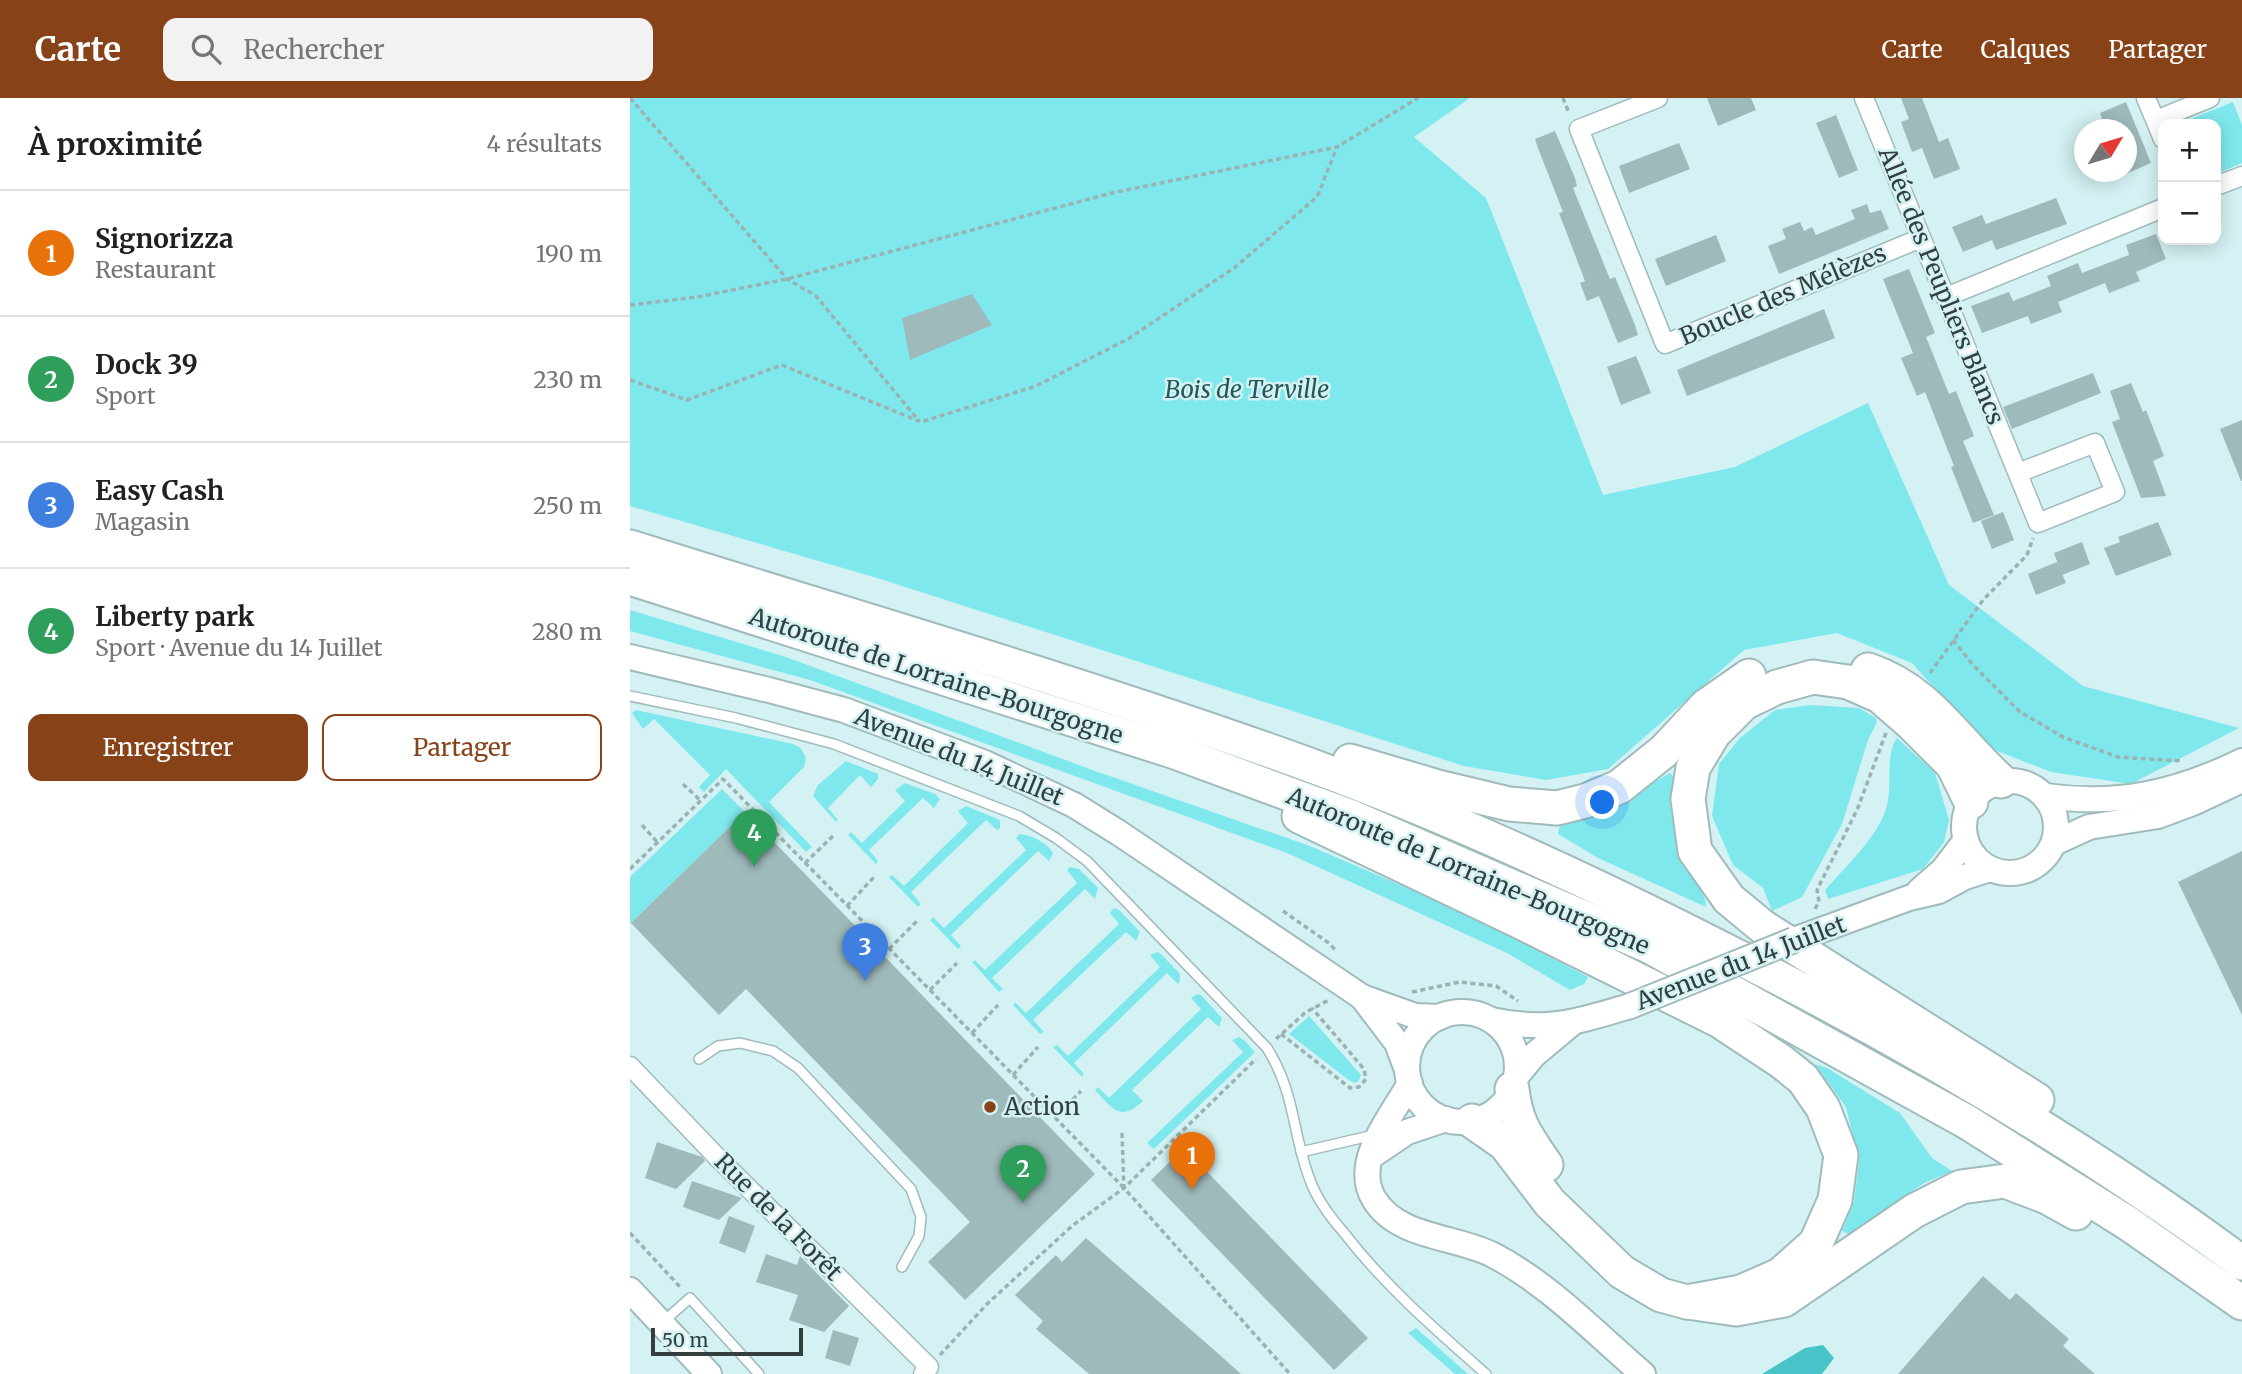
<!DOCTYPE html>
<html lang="fr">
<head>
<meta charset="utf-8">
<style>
	:root { --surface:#fff; --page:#f2f2f2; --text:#202124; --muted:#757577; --line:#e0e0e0; --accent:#874317 }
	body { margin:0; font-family:Merriweather,serif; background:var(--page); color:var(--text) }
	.controls { position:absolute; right:21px; top:21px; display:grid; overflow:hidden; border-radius:14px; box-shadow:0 4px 18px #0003 }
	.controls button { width:63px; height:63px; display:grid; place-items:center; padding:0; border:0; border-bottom:2px solid var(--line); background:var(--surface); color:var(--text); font:35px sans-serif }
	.compass { position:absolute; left:1444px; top:21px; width:63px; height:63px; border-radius:50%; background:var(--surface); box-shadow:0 4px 18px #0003; rotate:52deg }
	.scale { position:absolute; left:21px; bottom:18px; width:152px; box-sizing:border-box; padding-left:7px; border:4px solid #333f3f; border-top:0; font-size:19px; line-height:24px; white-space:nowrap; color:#333f3f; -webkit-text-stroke:5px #d4f2f3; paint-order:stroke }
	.you { position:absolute; left:973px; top:705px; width:24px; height:24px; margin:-18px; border:5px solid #fff; border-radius:50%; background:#1a73e8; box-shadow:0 0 0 10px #1a73e833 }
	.badge { display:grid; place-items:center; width:46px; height:46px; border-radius:50%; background:var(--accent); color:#fff; font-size:23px; font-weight:700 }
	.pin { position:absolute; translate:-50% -58px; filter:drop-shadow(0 2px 4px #0008) }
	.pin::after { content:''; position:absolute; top:37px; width:24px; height:21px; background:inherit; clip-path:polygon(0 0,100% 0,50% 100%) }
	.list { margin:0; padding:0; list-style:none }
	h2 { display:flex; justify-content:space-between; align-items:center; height:91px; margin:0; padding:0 28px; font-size:30px }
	h2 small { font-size:23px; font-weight:400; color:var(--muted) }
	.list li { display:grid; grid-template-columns:46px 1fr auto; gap:21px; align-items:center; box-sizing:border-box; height:126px; padding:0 28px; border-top:2px solid var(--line) }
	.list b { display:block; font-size:26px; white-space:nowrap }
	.list p { margin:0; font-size:23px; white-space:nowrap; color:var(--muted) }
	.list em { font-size:23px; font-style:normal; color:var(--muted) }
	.actions { display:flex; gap:14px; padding:21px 28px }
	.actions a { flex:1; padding:16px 0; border:2px solid var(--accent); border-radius:14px; text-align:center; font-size:24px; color:var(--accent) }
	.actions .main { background:var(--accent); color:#fff }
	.icon { flex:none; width:38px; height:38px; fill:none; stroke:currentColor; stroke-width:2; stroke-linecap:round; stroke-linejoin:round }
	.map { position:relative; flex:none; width:1612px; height:1276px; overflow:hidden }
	header { display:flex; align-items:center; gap:42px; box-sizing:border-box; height:98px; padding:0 35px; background:var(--accent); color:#fff }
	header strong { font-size:33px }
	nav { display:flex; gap:38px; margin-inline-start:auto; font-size:24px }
	.search { width:490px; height:63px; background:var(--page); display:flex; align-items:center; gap:18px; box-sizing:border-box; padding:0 24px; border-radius:14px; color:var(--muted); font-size:26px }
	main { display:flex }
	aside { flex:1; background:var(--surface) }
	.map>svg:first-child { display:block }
	.green { fill:#7fe8ed }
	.water { fill:#48c4c9 }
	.building { fill:#9ebabb }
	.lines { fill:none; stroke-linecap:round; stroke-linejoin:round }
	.lane-casing { stroke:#9fbbbc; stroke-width:12 }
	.street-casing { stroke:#9fbbbc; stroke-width:21 }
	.secondary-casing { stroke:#9fbbbc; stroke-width:28 }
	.highway-casing { stroke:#9fbbbc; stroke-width:37 }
	.path { stroke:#9ab2b2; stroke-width:3.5; stroke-dasharray:5 3.5; stroke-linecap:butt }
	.lane { stroke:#fff; stroke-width:9 }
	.street { stroke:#fff; stroke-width:18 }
	.secondary { stroke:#fff; stroke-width:24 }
	.highway { stroke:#fff; stroke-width:33 }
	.secondary-bridge-casing { stroke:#9fbbbc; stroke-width:28; stroke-linecap:butt }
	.secondary-bridge { stroke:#fff; stroke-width:24 }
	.poi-dot { fill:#874317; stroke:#d4f2f3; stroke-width:2.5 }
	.labels { text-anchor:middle; stroke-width:5; stroke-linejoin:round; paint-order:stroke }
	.street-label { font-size:24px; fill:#333f3f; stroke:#d4f2f3 }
	.park-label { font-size:24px; font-style:italic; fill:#235759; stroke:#d4f2f3 }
	.poi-label { font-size:24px; fill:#333f3f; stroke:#d4f2f3; text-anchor:start }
</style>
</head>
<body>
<header>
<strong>Carte</strong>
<div class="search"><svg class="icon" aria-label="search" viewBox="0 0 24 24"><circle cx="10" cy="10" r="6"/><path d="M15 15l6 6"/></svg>Rechercher</div>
<nav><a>Carte</a><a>Calques</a><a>Partager</a></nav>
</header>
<main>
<aside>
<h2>À proximité<small>4 résultats</small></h2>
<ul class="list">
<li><span class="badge" style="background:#e8710a">1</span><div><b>Signorizza</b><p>Restaurant</p></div><em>190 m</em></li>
<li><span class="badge" style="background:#2e9e5b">2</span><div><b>Dock 39</b><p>Sport</p></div><em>230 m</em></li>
<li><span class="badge" style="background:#3f7fe0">3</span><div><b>Easy Cash</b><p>Magasin</p></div><em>250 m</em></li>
<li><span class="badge" style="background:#2e9e5b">4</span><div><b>Liberty park</b><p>Sport · Avenue du 14 Juillet</p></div><em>280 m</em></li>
</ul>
<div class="actions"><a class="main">Enregistrer</a><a>Partager</a></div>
</aside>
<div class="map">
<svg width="1612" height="1276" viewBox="0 0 1612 1276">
	<rect width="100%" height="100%" fill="#d4f2f3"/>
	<g class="green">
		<polygon points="0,0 840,0 784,39 856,100 973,397 1105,369 1238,305 1319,487 1453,588 1609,630 1501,686 1421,674 1357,649 1282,565 1207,535 1114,552 978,671 916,682 834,668 247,480 0,408"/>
		<polygon points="1603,4 1612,27 1612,65 1586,76 1586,26 1548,26"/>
		<polygon points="0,512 156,559 468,674 680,748 842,818 958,879 954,886 940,892 877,855 657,755 180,582 0,533"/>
		<polygon points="1180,607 1229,610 1246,620 1247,624 1238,642 1212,726 1172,799 1142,813 1133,790 1103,767 1082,718 1089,666 1110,640 1145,612"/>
		<polygon points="6,612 163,646 171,650 176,660 174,669 139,704 182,749 176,754 96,671 74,694 69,689 80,677 24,621 13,631 2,615"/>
		<path d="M1267,640L1305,675L1319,722L1314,744L1293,771L1198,801L1195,792C1214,771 1245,741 1255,714C1264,691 1254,657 1267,640Z"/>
		<polygon points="216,663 248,676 248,681 241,689 230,677 198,710 208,722 206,724 183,698 188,687"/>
		<path d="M1040,675L1044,679C1043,705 1046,740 1056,765C1063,780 1075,792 1076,809L968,760L928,736L930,726L1000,698Z"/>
		<polygon points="275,685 305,696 310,701 304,710 293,700 239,752 248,763 246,766 218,737 221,734 232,745 275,703 265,692"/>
		<polygon points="92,691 115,714 0,826 0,779"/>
		<polygon points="336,708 370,722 370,730 367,732 356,722 281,794 291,806 288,809 259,779 262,777 274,788 338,725 328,713"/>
		<path d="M390,736C402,737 417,745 423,755L419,763L408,753L321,837L331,848L328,851L300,822L303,819L314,830L396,752L386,740Z"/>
		<polygon points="440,769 449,771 468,790 465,801 455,791 362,880 373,891 369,894 342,864 345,862 355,872 447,785 437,772"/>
		<polygon points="484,810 489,812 510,834 506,843 496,834 403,922 414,934 410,936 383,907 385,904 396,915 489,826 480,815"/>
		<polygon points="527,854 531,856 550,876 550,883 548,886 537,875 444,965 454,976 452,979 423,949 427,947 438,958 530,869 520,857"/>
		<path d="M567,896L571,897L592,920L589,929L578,919L502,992L513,1003C490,1025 482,1010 465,992L468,989L479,1000L571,911L561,900Z"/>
		<polygon points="679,918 731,977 729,982 726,985 720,983 659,936"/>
		<polygon points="609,939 615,943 625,954 524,1051 517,1045 613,954 602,942"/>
		<polygon points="1185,966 1197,970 1270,1015 1302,1060 1322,1073 1294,1085 1221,1137 1212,1133 1224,1104 1229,1064 1216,1009"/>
		<polygon points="786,1230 838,1276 825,1276 778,1235"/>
	</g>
	<polygon class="water" points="1193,1247 1204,1260 1192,1276 1132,1276 1175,1250"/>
	<g class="building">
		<polygon points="1077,0 1121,0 1126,12 1088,28"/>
		<polygon points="1271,0 1292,0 1309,44 1318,40 1330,71 1304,81 1292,50 1282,54 1271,24 1279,21"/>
		<polygon points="1496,4 1521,65 1496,76 1496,32 1476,32 1470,15"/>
		<polygon points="1206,17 1228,72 1209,80 1186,25"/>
		<polygon points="925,33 945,80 947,88 943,90 980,181 985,179 1005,227 1008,237 988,245 969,198 957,203 950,185 955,183 929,115 933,114 908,50 905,41"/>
		<polygon points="1049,45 1060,71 999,95 989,68"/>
		<polygon points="1426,100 1437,126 1366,152 1362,142 1333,154 1322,129 1352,117 1356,126"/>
		<polygon points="1237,106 1240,115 1251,112 1259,131 1149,176 1138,148 1156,141 1152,131 1170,124 1174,133 1182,129 1186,137 1225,121 1221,112"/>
		<polygon points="1526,136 1536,161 1506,174 1510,183 1479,195 1475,185 1428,204 1432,214 1401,226 1398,218 1352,235 1341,208 1379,194 1383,203 1421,188 1417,178 1448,165 1452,175 1499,157 1496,147"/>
		<polygon points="1086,137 1096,163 1036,188 1025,161"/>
		<polygon points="1279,171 1305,235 1296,239 1319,296 1326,293 1344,338 1333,343 1364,417 1343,425 1321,369 1324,368 1295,294 1287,298 1271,260 1283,255 1253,181"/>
		<polygon points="342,196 362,227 280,262 272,220"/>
		<polygon points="1194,211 1205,240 1057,298 1047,272"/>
		<polygon points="1006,258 1021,295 991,307 977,269"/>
		<polygon points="1463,275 1471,295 1382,331 1373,309"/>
		<polygon points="1501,285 1513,314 1516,312 1534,358 1523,363 1536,398 1511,400 1482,324 1490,321 1480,293"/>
		<polygon points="1612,322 1612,383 1611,383 1590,331"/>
		<polygon points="1373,414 1384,442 1362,451 1351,423"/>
		<polygon points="1528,424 1542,457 1486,478 1474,450 1490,444 1488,439"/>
		<polygon points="1452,444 1460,466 1432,477 1424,455"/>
		<polygon points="1427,464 1436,485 1406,497 1398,476"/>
		<polygon points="115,714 465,1076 335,1202 298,1164 340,1124 116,891 89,917 1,825"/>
		<polygon points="1612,753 1612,917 1548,784"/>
		<polygon points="27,1044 72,1059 75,1063 46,1091 15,1080"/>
		<polygon points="554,1050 738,1240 704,1272 521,1082"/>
		<polygon points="62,1083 112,1100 89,1122 53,1109"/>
		<polygon points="99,1118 125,1128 115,1155 89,1145"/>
		<polygon points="456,1140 591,1258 611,1276 459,1276 406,1231 413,1223 385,1197 426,1157 432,1164"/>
		<polygon points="136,1156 167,1167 170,1158 219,1208 194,1234 159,1222 168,1197 126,1184"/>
		<polygon points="1353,1178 1380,1202 1386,1195 1439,1241 1433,1248 1465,1276 1268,1276"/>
		<polygon points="203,1232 229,1240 220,1268 195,1260"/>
	</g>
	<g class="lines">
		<defs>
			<g id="lane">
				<path d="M0,598L106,620L204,646L389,718L426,740L457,763L637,950C666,996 662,1036 680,1082C687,1102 701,1120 715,1136C756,1189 806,1232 856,1276"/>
				<polyline points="69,961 88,948 110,945 143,953 168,970 281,1091 291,1119 289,1138 272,1169"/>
				<polyline points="671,1054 744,1037"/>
				<polyline points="33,1224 60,1200 129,1276"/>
			</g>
			<g id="street">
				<polyline points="1028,0 949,31 1035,246 1291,140"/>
				<polyline points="1234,0 1408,425 1485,394 1465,345 1388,375"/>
				<polyline points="1516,0 1533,41"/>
				<polyline points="1526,22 1580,0"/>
				<polyline points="1586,88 1612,78"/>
				<polyline points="1316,199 1533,110"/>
				<polyline points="0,968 87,1059 299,1269 293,1276"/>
			</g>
			<g id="secondary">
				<polyline points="0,559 139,592 214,612 355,665 444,707 489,735 732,899 785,918 810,919"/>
				<circle cx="1380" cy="729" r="46"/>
				<path d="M1415,698C1488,708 1546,695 1612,663"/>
				<polyline points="1424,745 1459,729 1528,718 1563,705 1612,682"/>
				<polyline points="1289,793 1313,772 1336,742"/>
				<polyline points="1164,842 1279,800 1309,793 1335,779 1360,771"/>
				<polyline points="732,899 767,945 777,972"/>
				<circle cx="832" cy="969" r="55"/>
				<path d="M861,922C917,934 946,924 1000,908"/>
				<polyline points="886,979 904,957 941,926"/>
				<path d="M780,985C763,1017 721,1063 744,1101C767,1140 826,1138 863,1157C919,1186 965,1235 1013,1276"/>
				<polyline points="740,1059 777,1034 816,1021"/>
				<polyline points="0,1192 79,1276"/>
			</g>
			<g id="highway">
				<path d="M0,449C210,515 421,576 629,649C794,706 955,780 1110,860C1284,949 1455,1048 1612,1165"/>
				<polyline points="0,480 542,653 719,718 1019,848 1337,1024 1499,1126 1612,1205"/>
				<path d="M1238,572C1300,593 1325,642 1371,683"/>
				<polyline points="720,663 808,689 879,706 927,710 955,703 989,689 1034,653 1076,608 1119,578"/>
				<polyline points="1341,704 1323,667 1281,625 1250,598 1218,584 1183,579 1147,589 1114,605 1084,635 1063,670 1058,701 1065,753 1099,801 1133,829 1407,1002"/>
				<polyline points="669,718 887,822 1090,923 1152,964 1173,981 1193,1010 1211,1057 1205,1102 1186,1145 1150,1177 1111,1194 1057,1204"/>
				<path d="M882,991C886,1026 897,1039 916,1067"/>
				<polyline points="842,1023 875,1046 920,1105 992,1174 1031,1197 1057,1204 1106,1211 1154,1202 1284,1113 1331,1089 1375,1083 1417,1099 1446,1115"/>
			</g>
		</defs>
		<use href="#lane" class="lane-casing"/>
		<use href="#street" class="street-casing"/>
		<use href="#secondary" class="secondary-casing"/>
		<use href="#highway" class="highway-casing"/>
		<g class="path">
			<polyline points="0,0 157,181 186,198 289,323"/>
			<polyline points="933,0 939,15"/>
			<polyline points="0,207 67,199 157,181 482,95 707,49 788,0"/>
			<polyline points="0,282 57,302 152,267 291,324 406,288 498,241 604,170 687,99 707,49"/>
			<polyline points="1323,542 1344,568 1390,614 1433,639 1488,659 1552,663"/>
			<polyline points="1300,575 1353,502 1397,457 1403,440"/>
			<polyline points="53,686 71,703"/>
			<polyline points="12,727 28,745"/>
			<polyline points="175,765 204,737"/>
			<polyline points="0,771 93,681 494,1090"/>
			<polyline points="217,808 244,779"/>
			<polyline points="1185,811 1189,804 1187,792 1227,712 1256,635"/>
			<polyline points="653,813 700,846 707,854"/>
			<polyline points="259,851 287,823"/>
			<polyline points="300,892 327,865"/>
			<polyline points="782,894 830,884 866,888 888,903"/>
			<polyline points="342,935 368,907"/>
			<polyline points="651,936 720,990 729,989 736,981 734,971 682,910"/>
			<polyline points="646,941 676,914 699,902"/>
			<polyline points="383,977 408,949"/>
			<polyline points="425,1020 451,993"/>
			<polyline points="492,1035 494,1090 660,1276"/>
			<polyline points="0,1135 51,1190"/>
			<polyline points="310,1257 357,1206 442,1128 494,1090 626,961"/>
		</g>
		<use href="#lane" class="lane"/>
		<use href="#street" class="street"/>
		<use href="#secondary" class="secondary"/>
		<use href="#highway" class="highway"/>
		<defs>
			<polyline id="secondary-bridge" points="1000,908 1164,842"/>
		</defs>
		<use href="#secondary-bridge" class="secondary-bridge-casing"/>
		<use href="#secondary-bridge" class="secondary-bridge"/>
	</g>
	<circle class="poi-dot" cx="360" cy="1009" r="7"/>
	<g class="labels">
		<g class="street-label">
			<text transform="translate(1311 188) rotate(68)" y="8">Allée des Peupliers Blancs</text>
			<text transform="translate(1153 197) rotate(-23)" y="8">Boucle des Mélèzes</text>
			<text transform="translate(306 578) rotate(18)" y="8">Autoroute de Lorraine-Bourgogne</text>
			<text transform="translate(329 659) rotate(22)" y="8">Avenue du 14 Juillet</text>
			<text transform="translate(838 773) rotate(23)" y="8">Autoroute de Lorraine-Bourgogne</text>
			<text transform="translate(1111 865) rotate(-21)" y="8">Avenue du 14 Juillet</text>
			<text transform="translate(148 1119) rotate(45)" y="8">Rue de la Forêt</text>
		</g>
		<g class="park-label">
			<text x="617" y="300">Bois de Terville</text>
		</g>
		<g class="poi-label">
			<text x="374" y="1017">Action</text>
		</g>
	</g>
</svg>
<div class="controls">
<button>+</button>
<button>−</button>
</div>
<svg class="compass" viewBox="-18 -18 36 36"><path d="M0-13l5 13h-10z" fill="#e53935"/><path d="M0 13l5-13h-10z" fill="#757577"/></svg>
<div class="scale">50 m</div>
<div class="you"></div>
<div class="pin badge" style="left:562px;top:1092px;background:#e8710a">1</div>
<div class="pin badge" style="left:393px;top:1105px;background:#2e9e5b">2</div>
<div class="pin badge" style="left:235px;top:883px;background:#3f7fe0">3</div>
<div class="pin badge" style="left:124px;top:769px;background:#2e9e5b">4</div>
</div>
</main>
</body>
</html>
